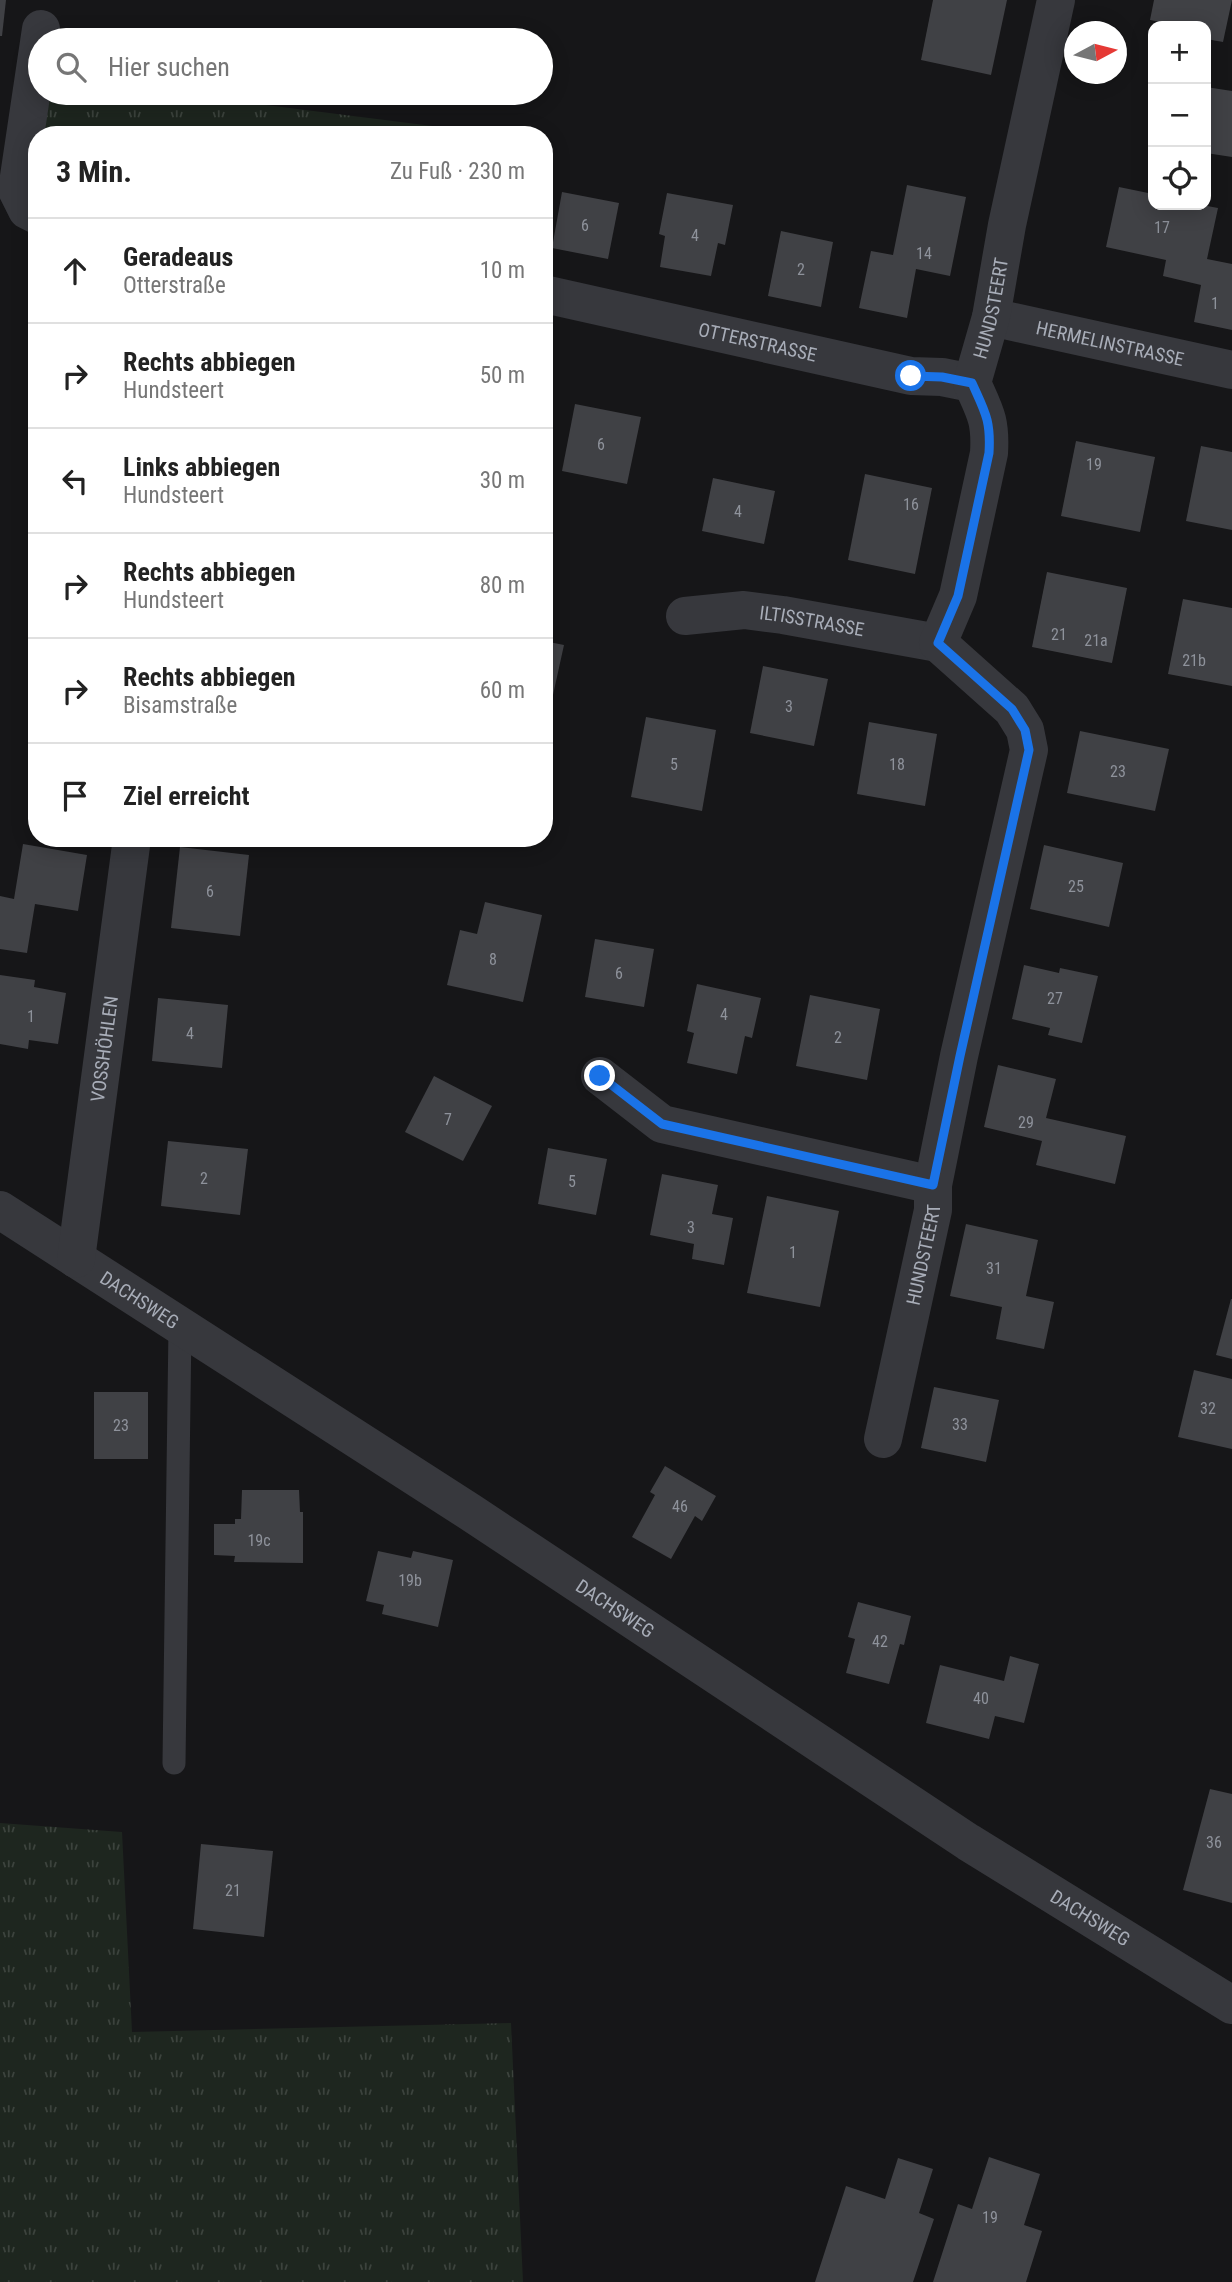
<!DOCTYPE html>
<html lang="de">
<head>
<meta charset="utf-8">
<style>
	:root { --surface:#fff; --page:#f6f6f6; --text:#222; --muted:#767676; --line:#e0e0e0 }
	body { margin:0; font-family:"Roboto Condensed",sans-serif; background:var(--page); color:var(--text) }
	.controls { position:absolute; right:21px; top:21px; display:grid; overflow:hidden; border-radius:14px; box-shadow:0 4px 18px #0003 }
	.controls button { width:63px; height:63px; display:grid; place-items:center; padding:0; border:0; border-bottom:2px solid var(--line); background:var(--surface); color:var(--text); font:35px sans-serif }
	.compass { position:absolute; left:1064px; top:21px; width:63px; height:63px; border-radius:50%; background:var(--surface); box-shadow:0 4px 18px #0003; rotate:83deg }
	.stop { position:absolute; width:21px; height:21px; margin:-16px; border:5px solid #1a73e8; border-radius:50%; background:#fff }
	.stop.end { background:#1a73e8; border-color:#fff; box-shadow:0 2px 7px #0008 }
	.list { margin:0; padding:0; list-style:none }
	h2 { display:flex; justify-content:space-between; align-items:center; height:91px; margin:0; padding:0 28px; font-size:30px }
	h2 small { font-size:23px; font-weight:400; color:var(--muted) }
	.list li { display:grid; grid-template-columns:46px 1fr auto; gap:21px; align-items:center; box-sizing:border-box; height:105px; padding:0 28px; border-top:2px solid var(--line) }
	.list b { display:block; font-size:26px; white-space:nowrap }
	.list p { margin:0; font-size:23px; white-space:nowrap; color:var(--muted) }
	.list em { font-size:23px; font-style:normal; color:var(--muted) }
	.icon { flex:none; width:38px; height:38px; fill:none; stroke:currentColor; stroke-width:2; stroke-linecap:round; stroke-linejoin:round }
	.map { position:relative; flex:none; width:1232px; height:2282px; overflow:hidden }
	.search { position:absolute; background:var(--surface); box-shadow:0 4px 18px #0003; left:28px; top:28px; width:525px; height:77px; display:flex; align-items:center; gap:18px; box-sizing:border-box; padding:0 24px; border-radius:38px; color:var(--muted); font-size:26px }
	.panel { position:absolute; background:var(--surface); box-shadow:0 4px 18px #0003; left:28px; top:126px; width:525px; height:721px; border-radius:28px }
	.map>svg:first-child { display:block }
	.grass { fill:url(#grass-tufts) }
	.building { fill:#404145 }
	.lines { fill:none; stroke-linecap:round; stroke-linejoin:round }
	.service { stroke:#37383d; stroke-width:23 }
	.minor { stroke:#37383d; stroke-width:38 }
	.route { stroke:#1a73e8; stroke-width:9 }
	.labels { text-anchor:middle; stroke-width:5; stroke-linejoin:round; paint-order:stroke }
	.number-label { font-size:16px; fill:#8e929b }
	.street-label { font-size:19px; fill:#a8adb8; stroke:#111113 }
</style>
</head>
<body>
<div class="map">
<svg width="1232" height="2282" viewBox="0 0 1232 2282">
	<defs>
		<pattern id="grass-tufts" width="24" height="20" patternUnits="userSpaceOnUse" patternTransform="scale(1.75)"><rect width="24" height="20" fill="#1e261f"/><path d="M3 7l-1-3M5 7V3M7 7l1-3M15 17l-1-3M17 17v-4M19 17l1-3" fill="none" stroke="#3c433d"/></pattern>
	</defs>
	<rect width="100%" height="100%" fill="#161618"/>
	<g class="grass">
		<polygon points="40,93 171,93 472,131 472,135 37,135"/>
		<polygon points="0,1823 122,1832 132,2032 511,2023 523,2282 0,2282"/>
	</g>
	<g class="building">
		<polygon points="0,0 6,0 2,36 0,36"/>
		<polygon points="933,0 1007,0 991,75 921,60"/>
		<polygon points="1154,0 1232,0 1223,42 1206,39 1206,26 1181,26 1150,20"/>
		<polygon points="1206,87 1232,91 1232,157 1206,153"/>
		<polygon points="907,185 966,197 950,276 916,269 907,318 859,308 871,251 893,255"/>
		<polygon points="1119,187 1153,194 1153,205 1202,205 1218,208 1207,259 1232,264 1232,330 1194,322 1201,285 1163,276 1166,260 1106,247"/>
		<polygon points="562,192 619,203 608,259 552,248"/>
		<polygon points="667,193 733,205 725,245 718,243 711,276 660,267 665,236 659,234"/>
		<polygon points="781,231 833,242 821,307 768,296"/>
		<polygon points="575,404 641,417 627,484 562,471"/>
		<polygon points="1076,441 1155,457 1140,532 1061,516"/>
		<polygon points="1201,446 1232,452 1232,530 1186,521"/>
		<polygon points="865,474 932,488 915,574 848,560"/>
		<polygon points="713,478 775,491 764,544 702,531"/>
		<polygon points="1047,572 1127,588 1112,663 1032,647"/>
		<polygon points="1183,599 1232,608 1232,686 1168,674"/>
		<polygon points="33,622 37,622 37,663 28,662"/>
		<polygon points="544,641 564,645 549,713 544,712"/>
		<polygon points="763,666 828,679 814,746 750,733"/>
		<polygon points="646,717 716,730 702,811 631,797"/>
		<polygon points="869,722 937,734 925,806 857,794"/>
		<polygon points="1080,731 1169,749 1155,811 1067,793"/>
		<polygon points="35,753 37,753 37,774 33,774"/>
		<polygon points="23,844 87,855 78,911 35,904 27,953 0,949 0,896 14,899"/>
		<polygon points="1044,845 1123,863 1109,927 1030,909"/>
		<polygon points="180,847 249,855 240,936 171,928"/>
		<polygon points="485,902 542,915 523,1002 447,985 460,930 477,934"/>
		<polygon points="595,939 654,949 644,1007 585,997"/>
		<polygon points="1024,965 1059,973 1060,968 1098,976 1082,1043 1048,1035 1050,1028 1012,1019"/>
		<polygon points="0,975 35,980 34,987 66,993 58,1044 29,1040 28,1049 0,1044"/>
		<polygon points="697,984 761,998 752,1038 745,1036 737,1074 687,1063 694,1033 687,1031"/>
		<polygon points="810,995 880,1009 867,1080 796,1066"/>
		<polygon points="158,998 228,1005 222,1068 152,1061"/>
		<polygon points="998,1065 1056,1079 1046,1118 1126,1136 1115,1184 1036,1165 1042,1141 984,1127"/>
		<polygon points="434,1076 492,1106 463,1161 405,1132"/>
		<polygon points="168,1141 248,1149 240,1215 161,1206"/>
		<polygon points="548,1148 607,1159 596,1215 538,1204"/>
		<polygon points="662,1174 718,1185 712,1214 733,1218 724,1265 692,1259 694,1244 650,1235"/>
		<polygon points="767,1196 839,1211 820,1307 747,1293"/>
		<polygon points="966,1224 1038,1240 1026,1296 1054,1302 1044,1349 996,1339 1002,1307 950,1296"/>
		<polygon points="1231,1299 1232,1299 1232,1359 1216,1355"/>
		<polygon points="1194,1370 1232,1379 1232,1449 1178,1437"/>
		<polygon points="934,1387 999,1400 986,1462 921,1448"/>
		<rect x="94" y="1392" width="54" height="67"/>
		<polygon points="665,1466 716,1496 702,1521 695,1516 671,1559 632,1537 655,1495 650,1492"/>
		<polygon points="242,1490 299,1490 300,1512 303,1512 303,1563 234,1562 235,1556 214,1555 214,1524 235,1524 235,1519 241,1519"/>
		<polygon points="378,1551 411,1558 413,1551 453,1560 438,1627 382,1614 384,1605 366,1601"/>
		<polygon points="858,1602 911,1616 904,1645 900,1644 889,1684 846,1673 855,1639 848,1637"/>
		<polygon points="1010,1656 1039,1664 1024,1723 995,1716 989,1739 926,1723 940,1665 1004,1681"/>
		<polygon points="1210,1789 1232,1794 1232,1903 1183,1890"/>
		<polygon points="201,1844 273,1851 264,1937 193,1929"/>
		<polygon points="989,2157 1040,2174 1024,2225 1042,2231 1026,2282 933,2282 958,2204 972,2209"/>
		<polygon points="898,2158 933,2169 919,2213 934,2219 913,2282 815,2282 846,2186 885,2199"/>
	</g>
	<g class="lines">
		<polyline class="service" points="174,1763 180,1327"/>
		<g class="minor">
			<polyline points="37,215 27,210 17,190 41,29"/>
			<path id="s1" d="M544,294L911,376L942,377L972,383"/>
			<path id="s2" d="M991,317L1232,370"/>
			<path id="s3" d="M685,616L744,610L783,615L938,643"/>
			<polyline points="600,1076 662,1124 933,1185"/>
			<path id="s4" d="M0,1210L470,1512L968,1842L1232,2005"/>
			<path id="s5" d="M76,1259L132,838"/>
			<path id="s6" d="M883,1439L933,1210V1185L959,1056L1029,750L1025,730L1012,709L938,643L958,596L989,453C991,420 985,412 972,383L991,317L1007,225L1056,0"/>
		</g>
	</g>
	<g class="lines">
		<path class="route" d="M600,1076L662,1124L933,1185L960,1056L1029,750L1025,730L1012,709L938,643L958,596L989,453C991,420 985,412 972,383L942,377L911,376"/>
	</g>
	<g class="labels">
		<g class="number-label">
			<text x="585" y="231">6</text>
			<text x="1162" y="233">17</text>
			<text x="695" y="241">4</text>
			<text x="924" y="259">14</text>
			<text x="801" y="275">2</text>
			<text x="1215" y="309">1</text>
			<text x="601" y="450">6</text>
			<text x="1094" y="470">19</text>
			<text x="911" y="510">16</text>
			<text x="738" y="517">4</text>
			<text x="1059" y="640">21</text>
			<text x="1096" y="646">21a</text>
			<text x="1194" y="666">21b</text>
			<text x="789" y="712">3</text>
			<text x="674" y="770">5</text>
			<text x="897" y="770">18</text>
			<text x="1118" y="777">23</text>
			<text x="1076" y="892">25</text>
			<text x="210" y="897">6</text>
			<text x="493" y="965">8</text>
			<text x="619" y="979">6</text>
			<text x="1055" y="1004">27</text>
			<text x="724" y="1020">4</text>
			<text x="31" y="1022">1</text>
			<text x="190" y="1039">4</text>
			<text x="838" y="1043">2</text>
			<text x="448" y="1125">7</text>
			<text x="1026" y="1128">29</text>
			<text x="204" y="1184">2</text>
			<text x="572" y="1187">5</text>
			<text x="691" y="1233">3</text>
			<text x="793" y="1258">1</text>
			<text x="994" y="1274">31</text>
			<text x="1208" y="1414">32</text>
			<text x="960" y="1430">33</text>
			<text x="121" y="1431">23</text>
			<text x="680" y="1512">46</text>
			<text x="259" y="1546">19c</text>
			<text x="410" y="1586">19b</text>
			<text x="880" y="1647">42</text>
			<text x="981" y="1704">40</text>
			<text x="1214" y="1848">36</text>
			<text x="233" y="1896">21</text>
			<text x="990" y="2223">19</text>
		</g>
		<g class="street-label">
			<text dy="7" stroke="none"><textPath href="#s6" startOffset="1197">HUNDSTEERT</textPath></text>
			<text dy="7" stroke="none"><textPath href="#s1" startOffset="219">OTTERSTRASSE</textPath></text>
			<text dy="7" stroke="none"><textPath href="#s2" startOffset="122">HERMELINSTRASSE</textPath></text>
			<text dy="7" stroke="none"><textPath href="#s3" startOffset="128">ILTISSTRASSE</textPath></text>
			<text dy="7" stroke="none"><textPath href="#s5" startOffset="212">VOSSHÖHLEN</textPath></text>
			<text dy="7" stroke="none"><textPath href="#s6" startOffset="189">HUNDSTEERT</textPath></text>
			<text dy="7" stroke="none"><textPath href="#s4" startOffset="166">DACHSWEG</textPath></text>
			<text dy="7" stroke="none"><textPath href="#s4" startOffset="733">DACHSWEG</textPath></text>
			<text dy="7" stroke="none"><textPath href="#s4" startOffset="1300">DACHSWEG</textPath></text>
		</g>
	</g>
</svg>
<div class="controls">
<button>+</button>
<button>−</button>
<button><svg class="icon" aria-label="locate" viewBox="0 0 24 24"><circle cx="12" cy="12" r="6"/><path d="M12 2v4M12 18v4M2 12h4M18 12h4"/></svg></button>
</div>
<svg class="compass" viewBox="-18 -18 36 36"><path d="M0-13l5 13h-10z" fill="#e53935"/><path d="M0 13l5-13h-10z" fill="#767676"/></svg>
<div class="stop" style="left:911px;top:376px"></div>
<div class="stop end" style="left:600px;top:1076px"></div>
<div class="search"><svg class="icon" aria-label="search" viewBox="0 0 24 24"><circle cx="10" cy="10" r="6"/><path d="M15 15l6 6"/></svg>Hier suchen</div>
<section class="panel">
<h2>3 Min.<small>Zu Fuß · 230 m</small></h2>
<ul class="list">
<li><svg class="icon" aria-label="ahead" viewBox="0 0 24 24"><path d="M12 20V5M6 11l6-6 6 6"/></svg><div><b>Geradeaus</b><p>Otterstraße</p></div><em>10 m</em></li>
<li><svg class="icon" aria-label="right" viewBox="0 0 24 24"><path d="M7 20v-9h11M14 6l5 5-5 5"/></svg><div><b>Rechts abbiegen</b><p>Hundsteert</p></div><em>50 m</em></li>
<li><svg class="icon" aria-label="left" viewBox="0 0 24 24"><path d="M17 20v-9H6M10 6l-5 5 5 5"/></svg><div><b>Links abbiegen</b><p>Hundsteert</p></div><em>30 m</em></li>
<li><svg class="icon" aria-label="right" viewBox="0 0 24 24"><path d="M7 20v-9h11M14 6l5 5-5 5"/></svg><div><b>Rechts abbiegen</b><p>Hundsteert</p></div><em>80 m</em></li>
<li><svg class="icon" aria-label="right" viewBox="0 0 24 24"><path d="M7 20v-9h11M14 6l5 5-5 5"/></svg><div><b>Rechts abbiegen</b><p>Bisamstraße</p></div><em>60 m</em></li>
<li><svg class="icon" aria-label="arrive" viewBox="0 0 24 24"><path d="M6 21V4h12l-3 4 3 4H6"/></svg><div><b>Ziel erreicht</b></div></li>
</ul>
</section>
</div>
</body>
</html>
